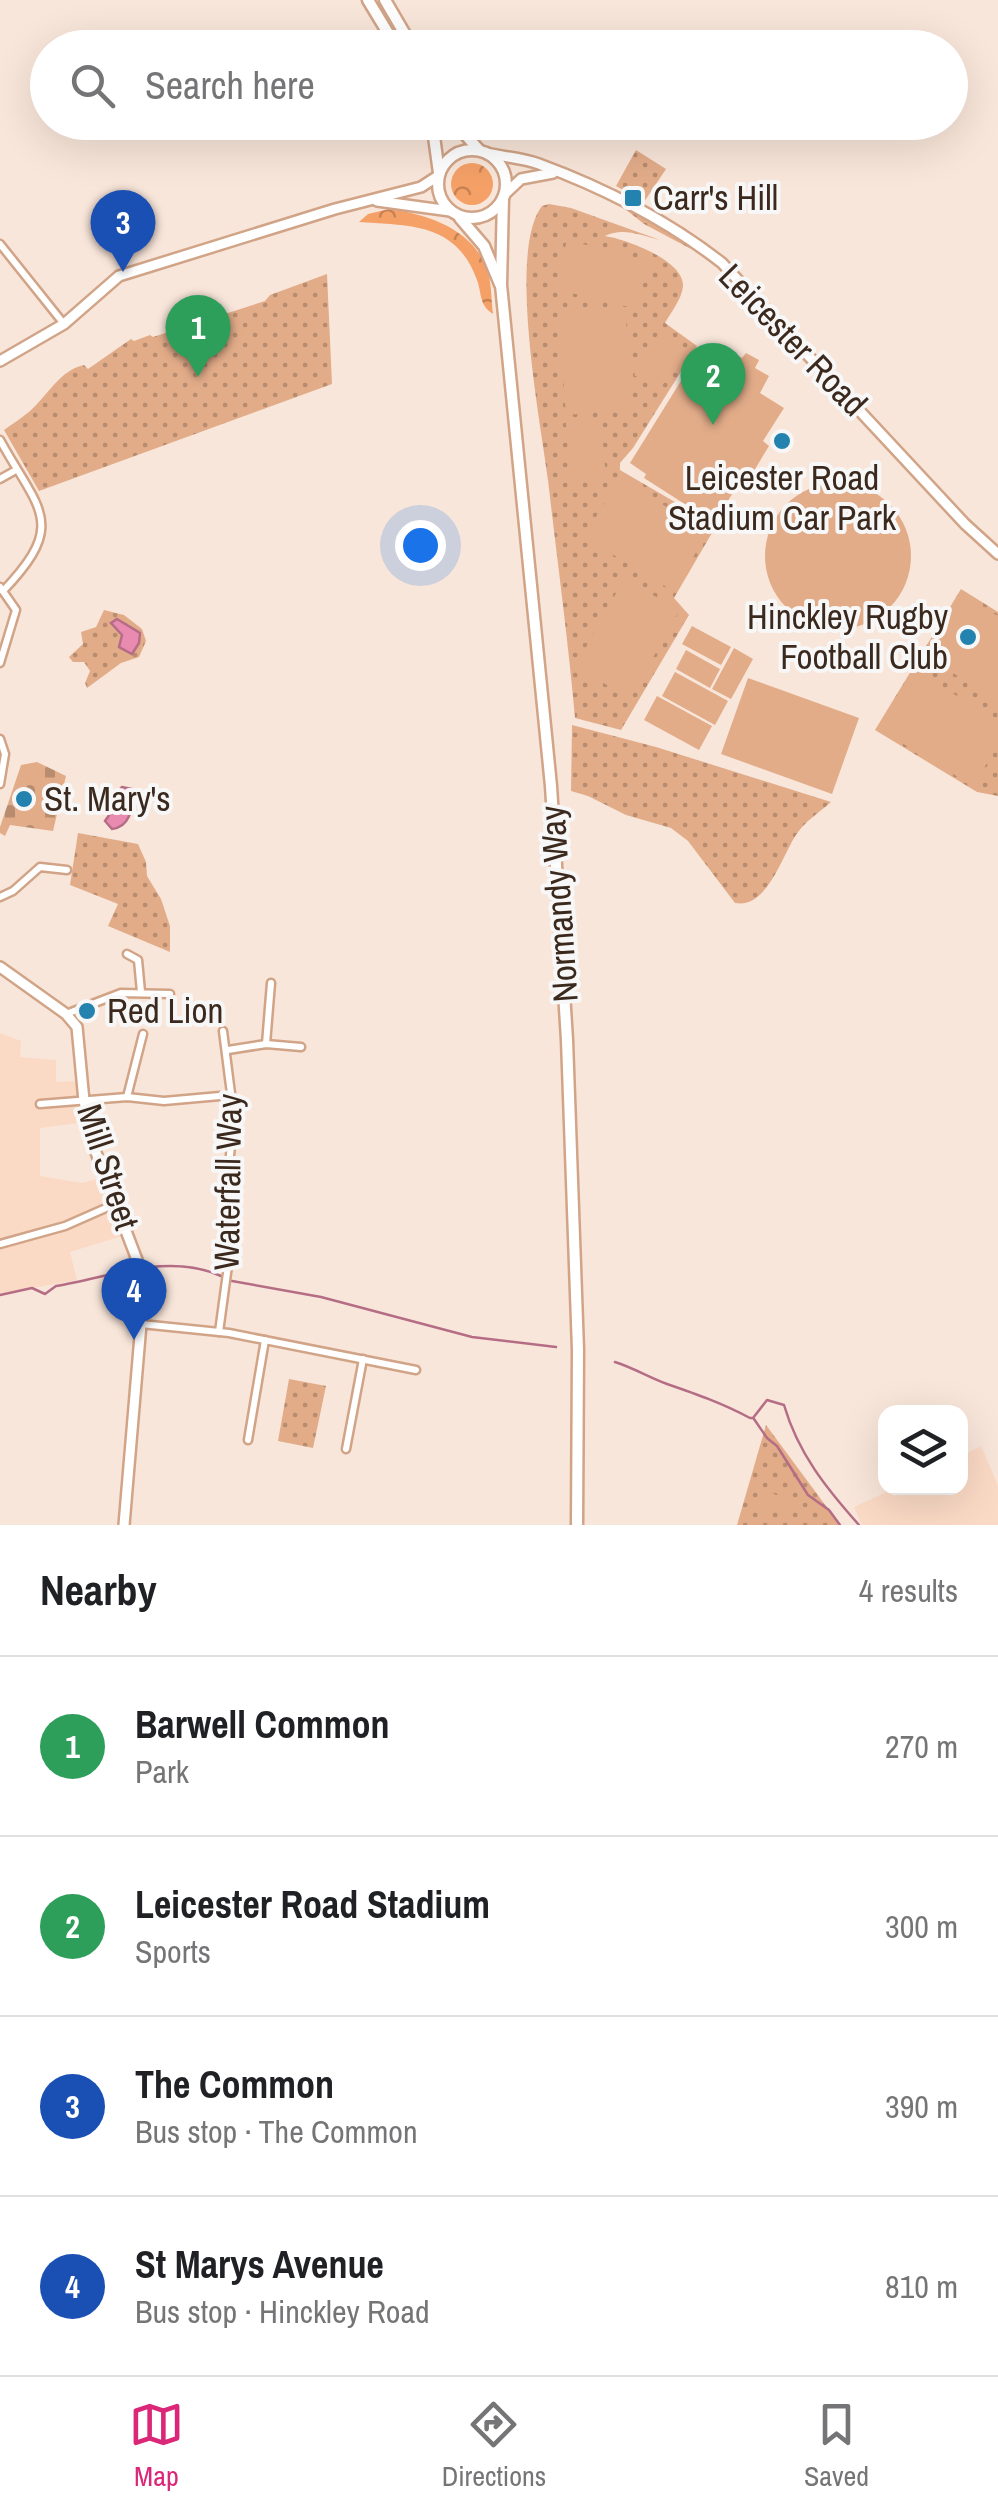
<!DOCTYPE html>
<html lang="en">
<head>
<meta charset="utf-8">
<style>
	:root { --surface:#fff; --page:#f6f6f6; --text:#202124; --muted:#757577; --line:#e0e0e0; --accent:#db2777 }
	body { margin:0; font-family:"Archivo Narrow",sans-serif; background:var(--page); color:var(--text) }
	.controls { position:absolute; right:30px; bottom:30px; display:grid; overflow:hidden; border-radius:20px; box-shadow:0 10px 40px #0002 }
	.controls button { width:90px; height:90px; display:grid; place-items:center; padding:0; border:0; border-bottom:2px solid var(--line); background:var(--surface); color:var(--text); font:50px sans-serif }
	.you { position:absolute; left:420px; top:545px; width:35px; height:35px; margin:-25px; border:8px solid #fff; border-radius:50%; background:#1a73e8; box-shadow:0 0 0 15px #1a73e833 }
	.badge { display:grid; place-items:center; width:65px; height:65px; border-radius:50%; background:var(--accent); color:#fff; font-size:32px; font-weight:700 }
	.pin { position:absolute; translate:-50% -82px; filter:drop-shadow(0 2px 5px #0008) }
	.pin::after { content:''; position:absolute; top:52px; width:35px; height:30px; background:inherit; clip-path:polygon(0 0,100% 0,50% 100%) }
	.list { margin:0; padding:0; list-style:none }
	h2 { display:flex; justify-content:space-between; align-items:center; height:130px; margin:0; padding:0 40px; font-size:42px }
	h2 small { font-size:32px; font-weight:400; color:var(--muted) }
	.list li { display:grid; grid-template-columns:65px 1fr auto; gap:30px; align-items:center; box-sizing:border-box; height:180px; padding:0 40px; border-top:2px solid var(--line) }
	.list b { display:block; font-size:38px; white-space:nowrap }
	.list p { margin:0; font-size:32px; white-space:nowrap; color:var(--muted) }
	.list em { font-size:32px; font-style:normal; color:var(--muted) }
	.icon { flex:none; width:55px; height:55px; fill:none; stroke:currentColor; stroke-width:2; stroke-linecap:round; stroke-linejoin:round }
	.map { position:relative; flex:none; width:998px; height:1525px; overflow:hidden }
	.search { position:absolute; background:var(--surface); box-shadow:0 10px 40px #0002; left:30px; right:30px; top:30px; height:110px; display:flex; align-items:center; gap:25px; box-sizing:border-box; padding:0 35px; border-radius:55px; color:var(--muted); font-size:38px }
	.sheet { height:850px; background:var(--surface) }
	nav { display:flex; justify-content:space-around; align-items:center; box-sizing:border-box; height:140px; border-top:2px solid var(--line); background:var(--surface); font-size:28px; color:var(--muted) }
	nav a { display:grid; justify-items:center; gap:5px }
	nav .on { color:var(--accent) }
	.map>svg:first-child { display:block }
	.built { fill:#fbdac5 }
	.green { fill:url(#green-dots) }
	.forest { fill:url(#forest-crowns) }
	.cemetery { fill:url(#cemetery-stones) }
	.pitch { fill:#e2ac89 }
	.water { fill:#e98ab1; stroke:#b56d85; stroke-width:2.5 }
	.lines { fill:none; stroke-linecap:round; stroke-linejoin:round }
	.stream { stroke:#b56d85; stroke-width:2.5 }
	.street-casing { stroke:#d1a487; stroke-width:11 }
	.secondary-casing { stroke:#d1a487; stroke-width:14 }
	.primary-casing { stroke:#d1a487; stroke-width:15 }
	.street { stroke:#fff; stroke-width:6 }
	.secondary { stroke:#fff; stroke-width:9 }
	.primary { stroke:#fff; stroke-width:10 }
	.poi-dot { fill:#2482ae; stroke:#f7f7f7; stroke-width:4 }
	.labels { text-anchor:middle; stroke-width:8; stroke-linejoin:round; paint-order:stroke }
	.poi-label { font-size:35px; fill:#3b291e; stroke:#f7f7f7; text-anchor:start }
	.street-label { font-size:35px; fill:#3b291e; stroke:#f7f7f7 }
</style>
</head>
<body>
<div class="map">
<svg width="998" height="1525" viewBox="0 0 998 1525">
	<defs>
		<pattern id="green-dots" width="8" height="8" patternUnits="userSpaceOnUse" patternTransform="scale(2.5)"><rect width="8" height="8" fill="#e2ac89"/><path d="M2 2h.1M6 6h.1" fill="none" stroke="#b88c6f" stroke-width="1.8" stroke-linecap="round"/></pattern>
		<pattern id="forest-crowns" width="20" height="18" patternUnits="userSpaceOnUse" patternTransform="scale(2.5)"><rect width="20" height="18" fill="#f4a067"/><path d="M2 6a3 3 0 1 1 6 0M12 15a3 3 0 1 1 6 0" fill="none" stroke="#c78254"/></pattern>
		<pattern id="cemetery-stones" width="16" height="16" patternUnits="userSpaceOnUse" patternTransform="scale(2.5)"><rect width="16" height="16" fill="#e2ac89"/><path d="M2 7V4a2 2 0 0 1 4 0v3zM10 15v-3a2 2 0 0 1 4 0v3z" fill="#b88c6f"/></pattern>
	</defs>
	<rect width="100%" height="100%" fill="#f9e6da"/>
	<g class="built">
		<polygon points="0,1033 21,1041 20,1057 56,1060 56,1082 87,1080 94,1121 40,1128 40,1176 82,1183 111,1175 135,1232 70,1252 77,1280 0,1294"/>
		<polygon points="981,1446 998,1485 998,1525 862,1525 854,1507 895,1488 960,1488 961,1456"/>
	</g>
	<g class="green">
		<polygon points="636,150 666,169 644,202 616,186"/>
		<polygon points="615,201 682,239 691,249 644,224"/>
		<path d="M549,204L571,208L660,240C641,235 622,227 605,236C625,239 684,260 683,286C682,299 671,312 665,323L697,346L633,448L620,463V470L716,526L674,598L689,615L621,730L575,718C568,639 557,559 548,480C541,423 507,251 542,206Z"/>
		<path d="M327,274L332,384L39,491L4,430C12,424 22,418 30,411C47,396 60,370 84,365L88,369L131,339L134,341L150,335L153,337L265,301L270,295Z"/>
		<polygon points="961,589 998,612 998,796 977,792 875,730"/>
		<polygon points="104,610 124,615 142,629 146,641 139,657 121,663 87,688 85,683 90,671 84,662 73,662 69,657 83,644 81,632 96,627"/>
		<path d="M572,725L656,747L831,802C819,813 805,821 796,835C782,856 767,909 735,903L688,841L671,828L626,815L588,796L571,791Z"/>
		<polygon points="78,833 138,844 146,862 147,876 161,899 170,926 170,952 108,926 118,904 70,885"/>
		<polygon points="289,1379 326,1386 313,1448 278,1441"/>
		<polygon points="766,1425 840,1525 737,1525"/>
	</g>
	<g class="forest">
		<circle cx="472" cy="184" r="21"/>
		<path d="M389,209C426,214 471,228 486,267C492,281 491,299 493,314C479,305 482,294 477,280C456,222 410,226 359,222L368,214Z"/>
	</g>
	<polygon class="cemetery" points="37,762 66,776 53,831 10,825 5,836 0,833 0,827 21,765"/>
	<g class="pitch">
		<polygon points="567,240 649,261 637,309 555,289"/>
		<polygon points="625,307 633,409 566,415 558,312"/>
		<polygon points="658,334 683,348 660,390 634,375"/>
		<polygon points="728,350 742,358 746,353 759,360 755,368 769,376 760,393 784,408 763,441 769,446 746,484 740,481 717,519 697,507 694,510 644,478 646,474 630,463 697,355 717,367"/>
		<polygon points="601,420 606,478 571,481 566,423"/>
		<polygon points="619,478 708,532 673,591 584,537"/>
		<circle cx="838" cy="556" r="73"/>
		<polygon points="624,579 680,610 630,698 575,667"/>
		<polygon points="962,595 998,616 998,700 926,657"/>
		<polygon points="692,626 731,647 721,665 682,644"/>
		<polygon points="734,648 753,659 731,699 712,689"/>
		<polygon points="686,650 720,669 710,688 676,669"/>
		<polygon points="913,669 998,721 998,745 973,786 877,728"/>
		<polygon points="675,672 728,701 715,725 662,696"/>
		<polygon points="748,678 859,718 832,794 721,754"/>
		<polygon points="657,696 712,726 699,750 644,720"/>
		<polygon points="765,1491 794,1501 788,1516 760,1506"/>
	</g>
	<g class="water">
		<polygon points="117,619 140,633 139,643 132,654 119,647 122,635 111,623"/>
		<path d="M122,787L132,789L134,793C132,809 130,827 112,829L105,821L117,804L115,794Z"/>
	</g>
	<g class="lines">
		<g class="stream">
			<polyline points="232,1281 321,1297 472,1337 556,1347"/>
			<path d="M0,1295L32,1288L45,1294L56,1286C111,1277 168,1252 221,1276"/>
			<path d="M615,1362C634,1368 650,1378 667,1384C696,1394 722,1403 750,1418H753L767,1400L784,1405C798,1453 826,1488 859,1525"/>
			<polyline points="754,1419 767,1438 777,1446 808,1495 829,1510 840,1525"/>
		</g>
		<defs>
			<g id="street">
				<polyline points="0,244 64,324"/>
				<path d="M0,440C39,511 68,523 3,591"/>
				<polyline points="0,479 16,470"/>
				<polyline points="0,587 16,610 0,663"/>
				<polyline points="0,739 5,754 0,784"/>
				<polyline points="0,897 13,891 40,867 67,870"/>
				<polyline points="127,954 138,960 141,992"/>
				<polyline points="66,1014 121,993 170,994"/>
				<polyline points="266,1044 271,983"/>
				<polyline points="228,1050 266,1044 301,1047"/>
				<polyline points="127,1097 143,1034"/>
				<polyline points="40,1104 127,1097 164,1101 231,1095"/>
				<polyline points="0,1244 65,1226 115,1204"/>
				<polyline points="141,1324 229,1333 416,1370"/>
				<polyline points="219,1332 230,1251 225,1203 234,1117 223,1031"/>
				<polyline points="248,1440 265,1340"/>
				<polyline points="346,1449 363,1359"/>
			</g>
			<g id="secondary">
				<path d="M486,153C504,157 523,158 539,164C604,188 667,220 722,263L965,524L998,554"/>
				<polyline points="505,194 521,179 553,173"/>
				<polyline points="377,201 450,211"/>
				<polyline points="0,361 64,324 119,276 335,209 421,187 438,176"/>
				<polyline points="0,967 66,1014 77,1027 84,1101 95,1150 139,1265 141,1324 124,1525"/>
			</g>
			<g id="primary">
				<polyline points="368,0 397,48"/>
				<polyline points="385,0 413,48"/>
				<polyline points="432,122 439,173"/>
				<polyline points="454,122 479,150"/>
				<circle cx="472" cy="184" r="34"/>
				<polyline points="503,198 501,285 551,786 567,1040 578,1350 577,1525"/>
				<polyline points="460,218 484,246 500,284"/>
			</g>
		</defs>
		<use href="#street" class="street-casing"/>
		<use href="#secondary" class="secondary-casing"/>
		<use href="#primary" class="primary-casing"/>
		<use href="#street" class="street"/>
		<use href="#secondary" class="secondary"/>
		<use href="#primary" class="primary"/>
	</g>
	<g class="poi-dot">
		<rect x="623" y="188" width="20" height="20" rx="5"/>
		<circle cx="782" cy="441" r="10"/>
		<circle cx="968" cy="637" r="10"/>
		<circle cx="24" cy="799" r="10"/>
		<circle cx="87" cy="1011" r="10"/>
	</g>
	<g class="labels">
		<g class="poi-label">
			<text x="653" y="210">Carr's Hill</text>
			<text x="782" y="490" text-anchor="middle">Leicester Road<tspan x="782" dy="40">Stadium Car Park</tspan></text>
			<text x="948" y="629" text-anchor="end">Hinckley Rugby<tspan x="948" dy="40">Football Club</tspan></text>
			<text x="44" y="811">St. Mary's</text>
			<text x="107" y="1023">Red Lion</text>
		</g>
		<g class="street-label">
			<text transform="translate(793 340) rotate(46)" y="12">Leicester Road</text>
			<text transform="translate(559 904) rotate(-94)" y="12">Normandy Way</text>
			<text transform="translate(108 1167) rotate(72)" y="12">Mill Street</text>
			<text transform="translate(228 1182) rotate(-89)" y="12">Waterfall Way</text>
		</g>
	</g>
</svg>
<div class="controls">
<button><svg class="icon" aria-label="layers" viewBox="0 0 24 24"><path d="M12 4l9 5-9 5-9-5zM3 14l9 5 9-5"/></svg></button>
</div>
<div class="you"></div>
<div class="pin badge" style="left:198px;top:377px;background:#2e9e5b">1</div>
<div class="pin badge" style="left:713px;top:425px;background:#2e9e5b">2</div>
<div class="pin badge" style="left:123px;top:272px;background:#1a4fb4">3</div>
<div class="pin badge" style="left:134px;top:1340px;background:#1a4fb4">4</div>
<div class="search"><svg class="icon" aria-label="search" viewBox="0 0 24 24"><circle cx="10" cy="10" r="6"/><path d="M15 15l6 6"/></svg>Search here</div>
</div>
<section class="sheet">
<h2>Nearby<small>4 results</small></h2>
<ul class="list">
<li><span class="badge" style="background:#2e9e5b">1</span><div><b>Barwell Common</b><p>Park</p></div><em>270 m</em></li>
<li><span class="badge" style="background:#2e9e5b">2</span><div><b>Leicester Road Stadium</b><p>Sports</p></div><em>300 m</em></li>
<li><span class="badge" style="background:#1a4fb4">3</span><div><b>The Common</b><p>Bus stop · The Common</p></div><em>390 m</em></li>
<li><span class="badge" style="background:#1a4fb4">4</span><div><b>St Marys Avenue</b><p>Bus stop · Hinckley Road</p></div><em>810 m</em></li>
</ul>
</section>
<nav>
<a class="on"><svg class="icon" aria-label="map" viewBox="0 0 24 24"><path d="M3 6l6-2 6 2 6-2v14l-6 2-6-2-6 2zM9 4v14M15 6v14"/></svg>Map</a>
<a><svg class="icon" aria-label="directions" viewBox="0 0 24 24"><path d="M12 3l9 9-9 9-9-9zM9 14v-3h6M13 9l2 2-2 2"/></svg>Directions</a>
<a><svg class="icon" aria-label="saved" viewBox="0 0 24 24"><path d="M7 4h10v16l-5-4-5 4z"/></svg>Saved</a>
</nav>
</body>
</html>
